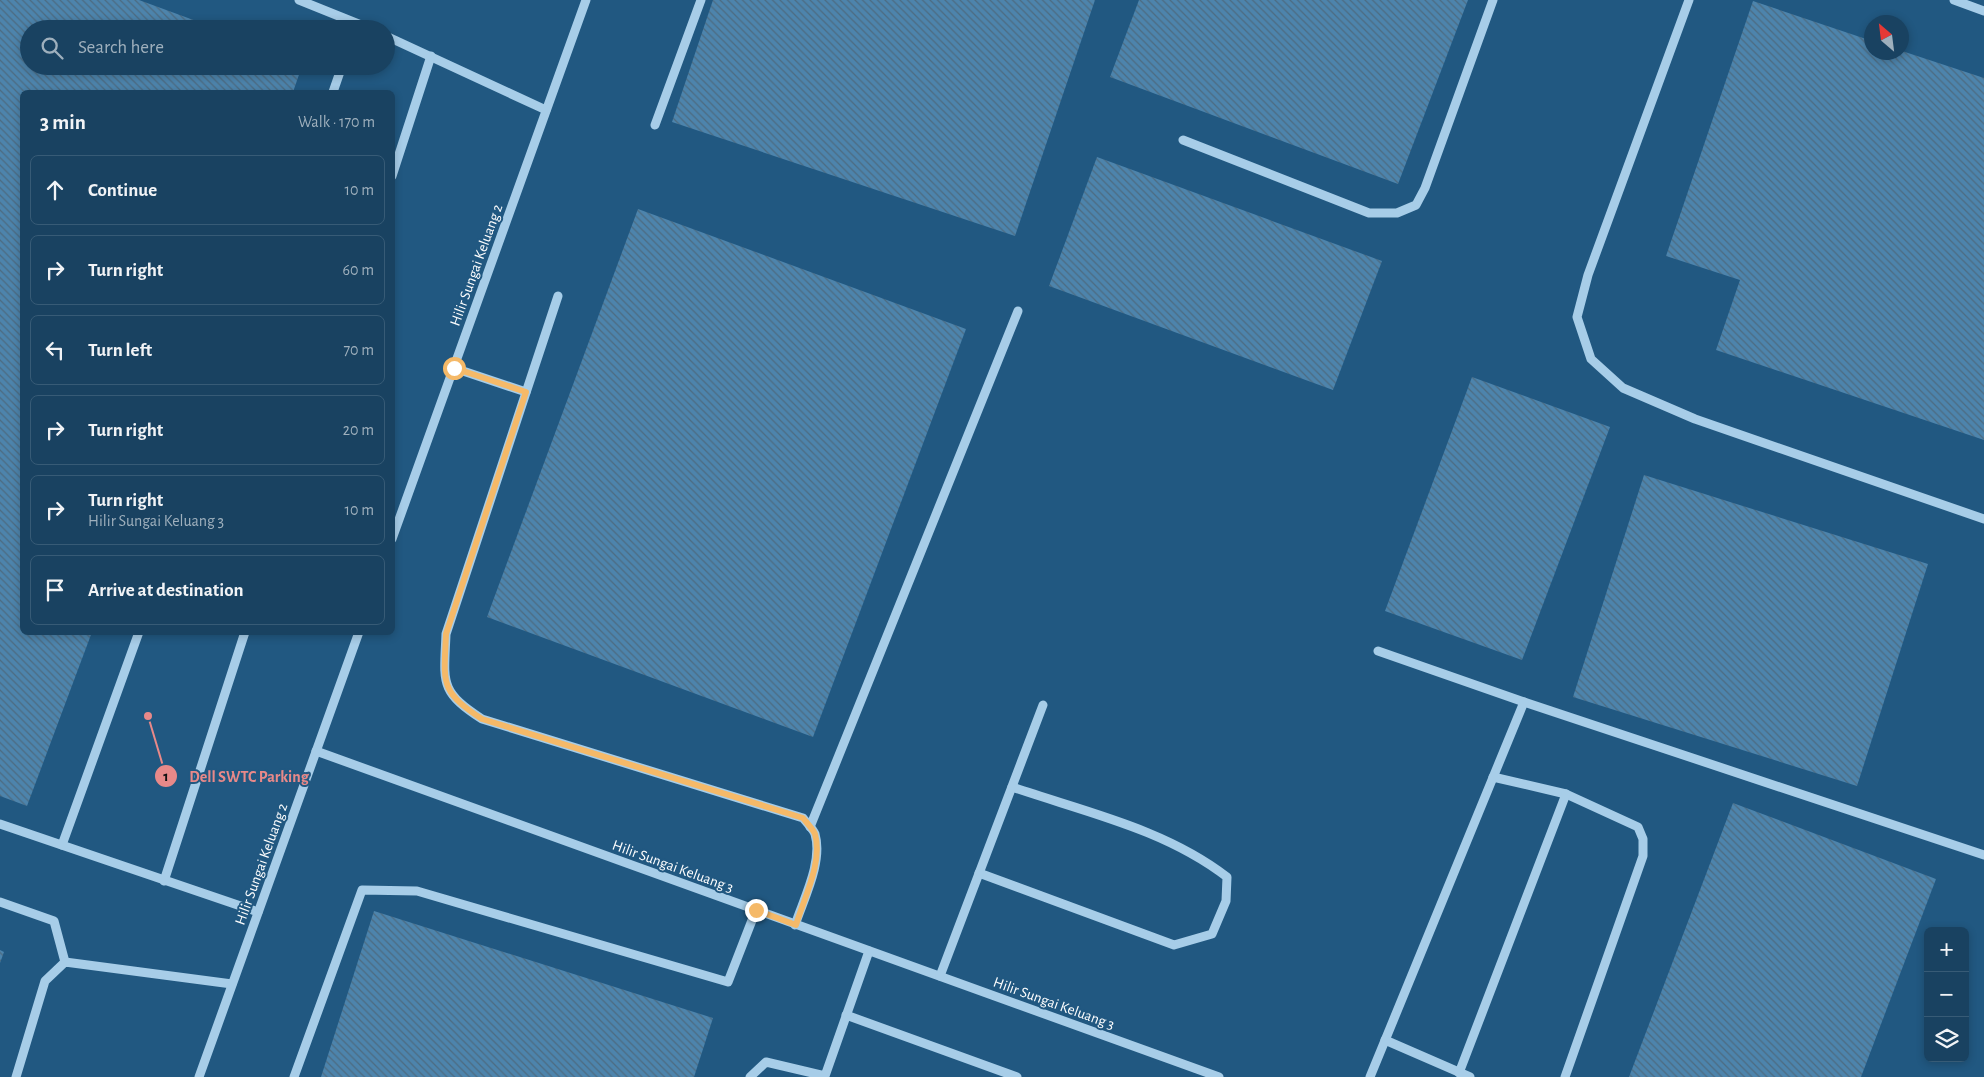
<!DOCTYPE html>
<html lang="en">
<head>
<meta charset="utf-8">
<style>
	:root { --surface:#194261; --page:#224967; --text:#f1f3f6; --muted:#9fb0bd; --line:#375b76 }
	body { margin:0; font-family:"Alegreya Sans",sans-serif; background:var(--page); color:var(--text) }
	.controls { position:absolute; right:15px; bottom:15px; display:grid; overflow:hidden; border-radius:8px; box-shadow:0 2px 8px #0003 }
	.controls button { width:45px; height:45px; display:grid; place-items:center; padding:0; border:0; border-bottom:1px solid var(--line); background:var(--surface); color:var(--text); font:25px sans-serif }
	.compass { position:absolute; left:1864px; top:15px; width:45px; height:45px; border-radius:50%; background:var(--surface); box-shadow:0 2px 8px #0003; rotate:332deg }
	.stop { position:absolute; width:15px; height:15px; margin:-11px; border:4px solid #f5b968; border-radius:50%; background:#fff }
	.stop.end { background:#f5b968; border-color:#fff; box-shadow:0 1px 5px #0008 }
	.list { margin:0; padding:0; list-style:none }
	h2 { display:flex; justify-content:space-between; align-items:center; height:65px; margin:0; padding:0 20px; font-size:21px }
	h2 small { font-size:16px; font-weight:400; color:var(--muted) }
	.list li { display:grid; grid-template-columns:32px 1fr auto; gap:15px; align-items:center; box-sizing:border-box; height:70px; margin:0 10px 10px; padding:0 10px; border:1px solid var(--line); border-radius:8px }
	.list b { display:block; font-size:19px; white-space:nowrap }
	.list p { margin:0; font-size:16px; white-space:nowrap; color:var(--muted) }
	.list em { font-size:16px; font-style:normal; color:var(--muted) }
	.icon { flex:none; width:28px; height:28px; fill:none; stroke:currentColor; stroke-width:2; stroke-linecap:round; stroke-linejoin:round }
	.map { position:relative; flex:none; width:1984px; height:1077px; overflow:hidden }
	.search { position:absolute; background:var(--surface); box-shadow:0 2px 8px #0003; left:20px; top:20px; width:375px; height:55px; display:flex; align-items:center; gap:12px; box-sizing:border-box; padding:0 18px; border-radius:28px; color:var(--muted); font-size:19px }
	.panel { position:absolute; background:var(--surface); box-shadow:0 2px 8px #0003; left:20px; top:90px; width:375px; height:545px; border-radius:8px }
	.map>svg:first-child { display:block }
	.building { fill:url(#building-back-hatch) }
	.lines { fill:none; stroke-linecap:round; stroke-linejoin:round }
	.minor { stroke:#a7cde8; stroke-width:9 }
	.route { stroke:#f5b968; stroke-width:6 }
	.labels { text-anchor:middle; stroke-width:4; stroke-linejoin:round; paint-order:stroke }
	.street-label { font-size:15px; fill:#fff; stroke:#215881 }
	.leader { fill:none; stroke:#e88989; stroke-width:2 }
	.callout-dot { fill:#e88989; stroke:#215881; stroke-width:2 }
	.mark-label { font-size:15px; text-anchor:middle; font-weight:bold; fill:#111 }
	.callout-label { font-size:16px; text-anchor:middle; font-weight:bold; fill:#e88989; stroke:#215881; stroke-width:4; stroke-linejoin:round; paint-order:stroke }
</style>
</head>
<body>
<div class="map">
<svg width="1984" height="1077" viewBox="0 0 1984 1077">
	<defs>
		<pattern id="building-back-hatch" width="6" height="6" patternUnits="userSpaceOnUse" patternTransform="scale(1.25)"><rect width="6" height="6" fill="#4d84ac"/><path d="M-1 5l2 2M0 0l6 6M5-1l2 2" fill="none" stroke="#4d6b81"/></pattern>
	</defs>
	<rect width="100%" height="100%" fill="#215881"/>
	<g class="building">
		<polygon points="0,0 139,0 218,29 29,29 29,66 302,66 293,92 22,92 22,632 92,632 27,806 0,796"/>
		<polygon points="713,0 1095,0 1015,236 672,122"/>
		<polygon points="1139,0 1468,0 1398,184 1110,77"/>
		<polygon points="1753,1 1872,41 1872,52 1902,52 1902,51 1984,78 1984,440 1716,350 1740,280 1666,256"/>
		<polygon points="1097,157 1382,261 1333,390 1049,286"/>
		<polygon points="638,209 966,329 813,737 487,617"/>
		<polygon points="1472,377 1610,427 1522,660 1385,611"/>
		<polygon points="1644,475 1928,564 1857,786 1573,697"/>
		<polygon points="1733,803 1936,879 1861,1077 1629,1077"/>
		<polygon points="374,911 713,1018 694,1077 321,1077"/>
		<polygon points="0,950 4,952 0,963"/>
	</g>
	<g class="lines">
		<g class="minor">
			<polyline points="299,0 371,29"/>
			<polyline points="1689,0 1588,275 1577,317 1591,359 1623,388 1695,419 1984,519"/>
			<polyline points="1954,0 1984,11"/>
			<polyline points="386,36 546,110"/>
			<polyline points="333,92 342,66"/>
			<polyline points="655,125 701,0"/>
			<polyline points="1183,140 1369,213 1397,213 1416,205 1425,188 1493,0"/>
			<polyline points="392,176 431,56"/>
			<path d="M558,296L446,634C444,683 439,691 482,719L803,818C807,823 813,829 815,834C823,862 804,898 795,925"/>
			<polyline points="454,368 526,392"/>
			<polyline points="392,539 586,0"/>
			<polyline points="1378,651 1524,702 1984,855"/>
			<polyline points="316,751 1219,1077"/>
			<polyline points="1493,777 1566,794 1638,827 1643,839 1643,856 1565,1077"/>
			<polyline points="0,824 258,912"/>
			<polyline points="810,827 1018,311"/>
			<polyline points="62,845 139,632"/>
			<path d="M979,873L1174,945L1212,934L1226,901L1227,877C1165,829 1085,812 1012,787"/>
			<polyline points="164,881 245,632"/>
			<polyline points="0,902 54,921 65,962"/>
			<polyline points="940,976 1043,705"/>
			<polyline points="846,1015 1017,1077"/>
			<polyline points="1385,1040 1470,1077"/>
			<polyline points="1459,1073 1566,794"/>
			<polyline points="16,1077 45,981 65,962 232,984"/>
			<polyline points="199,1077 359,632"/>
			<polyline points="294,1077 362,890 417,891 728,982 756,910"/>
			<polyline points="750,1077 766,1062 825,1076 869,951"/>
			<polyline points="1370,1077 1524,702"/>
		</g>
	</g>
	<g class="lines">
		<path class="route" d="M454,368L526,392L446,634C444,683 439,691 482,719L803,818C807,823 813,829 815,834C823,862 804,898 796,925L756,910"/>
	</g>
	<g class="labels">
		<g class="street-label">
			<text transform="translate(476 265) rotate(-70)" y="5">Hilir Sungai Keluang 2</text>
			<text transform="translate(261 864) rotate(-70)" y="5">Hilir Sungai Keluang 2</text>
			<text transform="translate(673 866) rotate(20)" y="5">Hilir Sungai Keluang 3</text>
			<text transform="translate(1054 1003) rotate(20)" y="5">Hilir Sungai Keluang 3</text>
		</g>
	</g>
	<path class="leader" d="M148 716L166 776"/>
	<g class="callout-dot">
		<circle cx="148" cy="716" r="5"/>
		<circle cx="166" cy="776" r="12"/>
	</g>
	<g class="mark-label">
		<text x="166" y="781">1</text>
	</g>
	<g class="callout-label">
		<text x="249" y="782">Dell SWTC Parking</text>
	</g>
</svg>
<div class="controls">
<button>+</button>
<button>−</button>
<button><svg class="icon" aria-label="layers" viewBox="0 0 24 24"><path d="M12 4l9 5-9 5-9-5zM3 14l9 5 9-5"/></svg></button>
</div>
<svg class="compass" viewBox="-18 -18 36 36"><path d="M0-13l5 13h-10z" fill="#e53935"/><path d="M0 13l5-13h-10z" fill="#9fb0bd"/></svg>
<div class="stop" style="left:454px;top:368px"></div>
<div class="stop end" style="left:756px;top:910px"></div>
<div class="search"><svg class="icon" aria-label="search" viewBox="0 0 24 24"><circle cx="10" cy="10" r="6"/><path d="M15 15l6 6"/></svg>Search here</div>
<section class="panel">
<h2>3 min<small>Walk · 170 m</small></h2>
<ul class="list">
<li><svg class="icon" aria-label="ahead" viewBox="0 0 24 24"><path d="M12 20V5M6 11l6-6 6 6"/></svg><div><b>Continue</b></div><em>10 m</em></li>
<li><svg class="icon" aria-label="right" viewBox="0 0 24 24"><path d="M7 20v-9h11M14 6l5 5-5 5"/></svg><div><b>Turn right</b></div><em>60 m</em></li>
<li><svg class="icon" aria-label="left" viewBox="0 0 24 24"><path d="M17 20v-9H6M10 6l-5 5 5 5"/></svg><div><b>Turn left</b></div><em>70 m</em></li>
<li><svg class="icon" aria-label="right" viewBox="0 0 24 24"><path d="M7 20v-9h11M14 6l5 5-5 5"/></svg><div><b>Turn right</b></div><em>20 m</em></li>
<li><svg class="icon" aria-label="right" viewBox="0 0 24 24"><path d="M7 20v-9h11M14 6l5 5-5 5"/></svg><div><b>Turn right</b><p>Hilir Sungai Keluang 3</p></div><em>10 m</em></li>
<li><svg class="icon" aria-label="arrive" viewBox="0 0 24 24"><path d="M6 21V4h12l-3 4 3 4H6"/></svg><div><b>Arrive at destination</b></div></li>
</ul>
</section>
</div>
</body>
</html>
